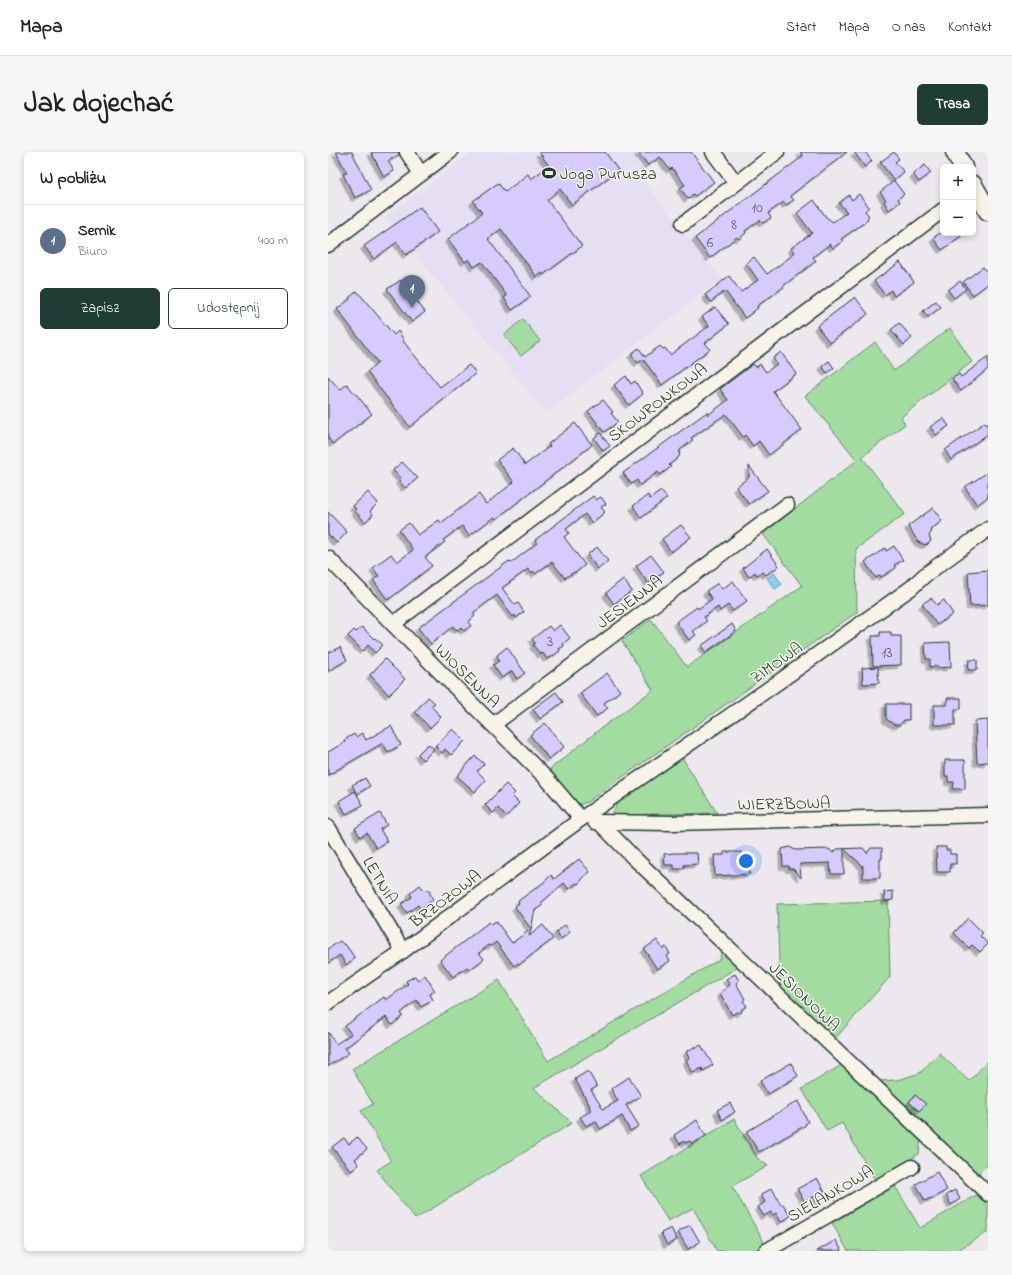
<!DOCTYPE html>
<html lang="pl">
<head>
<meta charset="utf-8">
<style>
	:root { --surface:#fff; --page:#f6f6f6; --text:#222; --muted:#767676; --line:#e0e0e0; --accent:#1f3d34 }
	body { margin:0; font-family:"Indie Flower",sans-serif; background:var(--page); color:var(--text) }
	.controls { position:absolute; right:12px; top:12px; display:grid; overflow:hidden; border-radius:6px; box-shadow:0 2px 6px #0003 }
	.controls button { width:36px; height:36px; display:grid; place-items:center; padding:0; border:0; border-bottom:1px solid var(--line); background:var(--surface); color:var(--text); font:20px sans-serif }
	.you { position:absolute; left:418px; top:709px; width:14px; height:14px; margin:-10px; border:3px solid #fff; border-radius:50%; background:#1a73e8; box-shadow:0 0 0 6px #1a73e833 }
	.badge { display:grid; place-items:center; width:26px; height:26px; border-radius:50%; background:var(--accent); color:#fff; font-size:13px; font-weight:700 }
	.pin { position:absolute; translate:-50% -33px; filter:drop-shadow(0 1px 2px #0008) }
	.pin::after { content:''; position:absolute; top:21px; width:14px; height:12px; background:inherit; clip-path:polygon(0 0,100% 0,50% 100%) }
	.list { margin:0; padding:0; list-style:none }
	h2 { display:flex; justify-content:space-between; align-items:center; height:52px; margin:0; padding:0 16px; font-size:17px }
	h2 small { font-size:13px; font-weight:400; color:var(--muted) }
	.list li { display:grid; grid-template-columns:26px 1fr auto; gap:12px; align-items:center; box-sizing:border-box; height:72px; padding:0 16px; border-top:1px solid var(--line) }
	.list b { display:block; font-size:15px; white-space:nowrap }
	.list p { margin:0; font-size:13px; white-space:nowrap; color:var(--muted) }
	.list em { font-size:13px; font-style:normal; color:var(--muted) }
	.actions { display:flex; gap:8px; padding:12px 16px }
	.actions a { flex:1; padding:9px 0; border:1px solid var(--accent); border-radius:6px; text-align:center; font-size:14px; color:var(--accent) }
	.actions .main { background:var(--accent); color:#fff }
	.map { position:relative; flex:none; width:660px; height:1099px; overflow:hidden; border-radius:6px }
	header { display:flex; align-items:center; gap:24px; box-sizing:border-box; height:56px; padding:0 20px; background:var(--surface); border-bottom:1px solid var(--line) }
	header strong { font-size:19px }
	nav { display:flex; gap:22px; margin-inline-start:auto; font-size:14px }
	.intro { display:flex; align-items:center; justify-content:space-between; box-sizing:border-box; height:96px; padding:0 24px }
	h1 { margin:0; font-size:28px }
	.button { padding:10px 18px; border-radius:6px; background:var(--accent); color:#fff; font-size:14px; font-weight:700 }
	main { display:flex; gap:24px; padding:0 24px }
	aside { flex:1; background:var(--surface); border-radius:6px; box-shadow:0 2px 6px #0003 }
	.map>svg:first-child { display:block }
	.built { fill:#e6def2 }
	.green { fill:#a3dca1; stroke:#618c6a }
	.water { fill:#8bd1ed; stroke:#6096a3 }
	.building { fill:#d7cafc; stroke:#1f3d34; filter:url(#shadow) }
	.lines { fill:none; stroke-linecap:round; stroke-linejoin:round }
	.minor-casing { stroke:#1f3d34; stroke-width:17 }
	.major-casing { stroke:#1f3d34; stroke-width:21 }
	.minor { stroke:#f7f3e8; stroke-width:14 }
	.major { stroke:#f7f3e8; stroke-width:18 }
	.labels { text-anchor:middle; stroke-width:3; stroke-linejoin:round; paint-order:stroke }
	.number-label { font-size:15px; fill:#4d6066 }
	.poi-label { font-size:17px; fill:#1f3d34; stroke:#f7f3e8; text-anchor:start }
	.street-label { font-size:17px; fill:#1f3d34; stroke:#f7f3e8 }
</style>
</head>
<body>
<header>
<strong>Mapa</strong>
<nav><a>Start</a><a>Mapa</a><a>O nas</a><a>Kontakt</a></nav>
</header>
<div class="intro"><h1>Jak dojechać</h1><a class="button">Trasa</a></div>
<main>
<aside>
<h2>W pobliżu<small></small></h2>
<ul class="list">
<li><span class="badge" style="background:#5c6f8a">1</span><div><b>Sernik</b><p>Biuro</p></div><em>400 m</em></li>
</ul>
<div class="actions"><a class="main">Zapisz</a><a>Udostępnij</a></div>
</aside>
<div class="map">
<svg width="660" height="1099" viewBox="0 0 660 1099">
	<defs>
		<filter id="shadow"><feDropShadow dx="-3.5" dy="3.5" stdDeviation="0" flood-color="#0004"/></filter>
	</defs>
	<rect width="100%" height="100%" fill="#ede7ee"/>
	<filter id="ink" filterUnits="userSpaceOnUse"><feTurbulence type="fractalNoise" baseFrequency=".025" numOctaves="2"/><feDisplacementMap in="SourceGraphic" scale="8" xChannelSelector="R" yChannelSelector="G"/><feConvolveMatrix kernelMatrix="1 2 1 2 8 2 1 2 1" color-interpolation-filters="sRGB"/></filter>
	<g filter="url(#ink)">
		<polygon class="built" points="145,0 338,0 310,22 393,127 218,261 57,65"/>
		<g class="green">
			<polygon points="195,167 212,189 193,204 176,183"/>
			<polygon points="622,176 644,210 573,265 577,272 534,305 577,362 528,397 529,460 259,650 247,654 222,617 272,577 325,538 294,489 323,467 359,515 474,434 435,382 529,308 477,244 547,190 566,219"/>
			<polygon points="353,604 389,661 283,663 294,645"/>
			<polygon points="560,749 562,825 504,890 452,838 449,752"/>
			<polygon points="394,797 412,814 206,936 244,971 87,1067 49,1018 63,1009 33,959 45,952 24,917 171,828 220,909 392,807"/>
			<polygon points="611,901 641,929 660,909 660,1012 651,1021 645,1022 548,929 569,928 592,921"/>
			<polygon points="515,912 593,986 591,1002 547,1028 514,971 499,979 474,937"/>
			<polygon points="406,967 430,1007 440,1014 404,1034 437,1092 425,1099 389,1099 365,1056 340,1069 313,1024"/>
			<polygon points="567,1034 592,1076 648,1043 660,1053 660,1080 628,1099 520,1099 504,1071"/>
		</g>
		<polygon class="water" points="446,421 454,432 447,437 439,426"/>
		<g class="building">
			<polygon points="8,0 24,0 43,38 27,46 15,22 19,21"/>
			<polygon points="43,0 71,0 71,3 60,9 66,19 56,25"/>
			<polygon points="211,0 277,0 290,18 244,53 232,37 219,48 254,94 215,123 214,121 209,125 173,77 160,87 203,145 184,158 176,146 179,144 154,110 146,115 141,107 137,110 120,87 154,61 145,49 170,31 177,40 200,22 203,27 221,14"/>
			<polygon points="310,0 363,0 386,30 367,44 365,42 360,47 352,36 357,33 344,16 342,18 332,5 320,13"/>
			<polygon points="472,0 519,0 462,44 466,48 458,53 456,50 440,61 443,66 435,71 432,68 417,79 418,81 411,87 409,85 382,106 367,86 475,4"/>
			<polygon points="526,0 537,0 544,9 537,15"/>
			<polygon points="566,0 571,7 567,10 576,20 566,28 552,10"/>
			<polygon points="597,13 603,21 591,30 585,22"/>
			<polygon points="566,29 576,42 570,47 572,50 561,58 556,50 558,48 552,40"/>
			<polygon points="531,42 541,55 537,59 541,64 539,66 540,68 513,87 515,89 505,96 502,92 485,105 488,109 455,134 456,135 429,154 430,156 417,166 397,139 383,150 377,143 401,124 413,140 430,128 418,111 426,105 439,122 465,103 464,102 466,100 463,96 484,81 469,61 486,48 498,65 505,70 519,60 511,51 521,43 524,48"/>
			<polygon points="92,55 110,80 78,103 69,90 46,107 36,94"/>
			<polygon points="612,81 637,81 614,98 605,86"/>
			<polygon points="572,110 586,130 566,144 563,138 557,143 546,129"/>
			<polygon points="655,115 660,121 660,132 645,143 635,130"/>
			<polygon points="73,128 97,160 84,170 59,137"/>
			<polygon points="632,129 638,137 626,146 620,138"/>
			<polygon points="29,139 66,183 70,179 76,188 75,189 112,235 141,213 148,221 82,275 39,220 50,211 9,157 22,147 21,146"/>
			<polygon points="527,145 540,162 502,191 489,174"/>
			<polygon points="608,149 613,155 600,165 595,159"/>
			<polygon points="387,155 401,172 377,191 382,197 334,233 315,207 310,211 303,202 311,196 317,205 332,194 335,197 337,196 342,203 381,174 374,165"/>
			<polygon points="571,171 584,186 576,193 563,178"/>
			<polygon points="453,200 468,222 445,239 474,278 441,303 431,289 425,294 417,283 415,285 398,262 363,286 365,288 352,298 351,305 341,313 343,315 332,323 330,320 312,333 309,328 303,332 295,321 379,260 380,263 400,248 392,237 425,212 428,215 432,212 438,220 449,212 445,206"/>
			<polygon points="660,205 660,217 633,239 624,227 631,222 633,225"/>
			<polygon points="501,209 506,216 499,221 494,214"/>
			<polygon points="0,224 12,238 19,232 27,242 28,242 44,262 5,292 0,286"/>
			<polygon points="298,224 303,232 307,229 315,242 301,253 286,233"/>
			<polygon points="275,248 285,260 283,261 290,270 276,280 260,259"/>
			<polygon points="615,266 621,274 608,283 602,275"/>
			<polygon points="657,270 660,275 660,282 623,308 617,298"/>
			<polygon points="247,271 264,293 168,367 166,365 141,384 134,374 115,388 117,390 97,405 104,414 60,448 45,428 51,424 45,416 63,402 69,410 85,398 71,378 81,371 90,383 111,368 113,371 151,342 158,352 186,330 169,308 185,296 197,313 222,294 220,292"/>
			<polygon points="272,281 282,294 275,299 266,286"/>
			<polygon points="74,310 90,326 77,336 71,329 73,327 65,318"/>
			<polygon points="421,314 440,339 421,352 408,335 421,325"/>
			<polygon points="660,320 660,345 649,353 637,335"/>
			<polygon points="333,339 339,346 313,366 305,354 320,343 322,347"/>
			<polygon points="40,340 50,351 42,359 45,363 37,370 27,359 28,357 25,354"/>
			<polygon points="265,344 268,348 273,345 278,352 273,355 277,360 264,371 257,362 238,377 241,381 236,385 257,413 247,421 246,420 237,426 224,410 207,422 205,419 203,421 200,417 174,436 187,453 190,451 196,460 188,466 187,463 185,465 169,443 145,461 147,464 140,470 143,474 136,479 133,475 130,478 128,477 127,477 125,474 103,492 90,476 181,409 183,411 209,391 207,388"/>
			<polygon points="605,356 614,369 602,378 604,380 601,383 603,389 600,392 597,393 590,390 580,374"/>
			<polygon points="0,360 19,380 9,391 0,382"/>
			<polygon points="353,373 363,385 343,400 334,387"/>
			<polygon points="566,394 575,408 566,413 568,416 553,425 552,423 548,426 537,410 557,396 558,399"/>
			<polygon points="269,395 280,409 270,417 259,403"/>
			<polygon points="439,397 451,414 438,423 435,420 429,423 427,420 421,425 415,416"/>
			<polygon points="323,403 336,420 320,431 308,414"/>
			<polygon points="660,418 660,453 642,454 640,420"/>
			<polygon points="295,427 304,439 286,452 278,441"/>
			<polygon points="405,429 419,449 405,459 400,453 392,459 390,455 376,465 379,469 365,479 368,483 361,488 348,470 369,455 370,457 384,447 378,439 390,431 394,437"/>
			<polygon points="603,446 609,453 616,448 625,462 609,473 594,452"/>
			<polygon points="404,472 408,479 378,500 373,494"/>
			<polygon points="232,473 242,486 235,492 236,494 231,497 232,499 222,506 221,505 219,507 215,501 213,503 205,493 207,491 204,487 221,474 225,479"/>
			<polygon points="34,475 46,487 47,486 55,493 47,501 40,493 35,499 20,484 26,478 28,480"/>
			<polygon points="552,480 563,480 563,484 573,484 573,513 545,514 544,484 552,484"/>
			<polygon points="622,490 623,515 610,516 610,514 602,515 602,507 598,507 597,491"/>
			<polygon points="12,495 19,508 0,519 0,501"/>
			<polygon points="179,495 197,521 189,527 184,519 174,526 165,513 171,509 169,503"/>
			<polygon points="57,507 77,527 61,543 42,523"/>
			<polygon points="641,508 649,508 649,518 640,518"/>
			<polygon points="550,515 551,531 535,532 534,516"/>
			<polygon points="279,521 292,539 276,551 280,556 269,564 252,541"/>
			<polygon points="228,540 235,550 212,567 205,557"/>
			<polygon points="100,545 107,551 103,554 113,565 102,576 87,560"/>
			<polygon points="619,546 633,546 633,557 627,557 627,573 606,573 606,553 619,553"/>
			<polygon points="558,552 581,552 581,568 576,568 572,573 567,573 558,567"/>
			<polygon points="660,568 660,610 649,611 647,569"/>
			<polygon points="217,571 236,595 221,607 202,583"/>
			<polygon points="63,574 73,593 60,600 55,591 0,623 0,600 17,590 16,588 26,582 28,585 34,581 38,588"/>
			<polygon points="125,577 137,589 123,603 117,597 114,601 107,594"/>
			<polygon points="100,592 106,597 95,608 90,602"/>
			<polygon points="147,604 156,612 149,619 158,628 147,640 129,624"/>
			<polygon points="617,608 637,608 637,637 625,637 626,630 620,630 620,624 617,624"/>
			<polygon points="37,626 42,634 29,642 24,633"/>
			<polygon points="178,632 187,641 184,644 191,651 178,665 170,656 165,661 157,653"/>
			<polygon points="27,639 35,653 18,662 11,649"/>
			<polygon points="52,661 59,673 52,677 59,689 48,696 39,681 32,685 27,676"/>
			<polygon points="462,695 467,698 501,697 505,701 509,697 535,696 539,701 543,696 554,696 554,707 552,707 552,726 535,726 535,714 516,697 516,722 503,722 502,711 472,712 473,726 465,717 461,717 461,714 455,714 454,697"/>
			<polygon points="608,695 618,695 618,698 622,698 622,702 628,702 628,712 622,712 622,720 609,720"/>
			<polygon points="396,700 413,700 414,708 422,708 422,722 387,724 386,703 396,703"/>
			<polygon points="346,701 369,701 370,712 356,713 356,717 346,717 346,713 337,713 336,702"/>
			<polygon points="251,707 262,720 254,726 254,728 250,732 248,731 241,737 236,731 213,751 215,753 207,758 203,777 187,755 191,751 190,749 215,731 223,723 226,727"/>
			<polygon points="92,733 95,737 102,739 102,742 105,748 92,757 90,753 79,761 73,752 84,745 82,741"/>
			<polygon points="565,739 565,748 557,749 556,740"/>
			<polygon points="640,766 655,781 652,784 660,792 652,800 644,793 641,796 626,781"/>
			<polygon points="168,769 184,791 203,777 201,784 215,773 225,787 192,812 190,811 186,814 168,790 163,794 161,793 151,801 156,807 141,818 139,815 125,825 112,808 161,770 163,772"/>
			<polygon points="237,773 242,780 233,787 228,780"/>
			<polygon points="329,788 335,797 338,795 342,802 339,804 342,809 329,817 316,797"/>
			<polygon points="12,789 16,793 17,792 27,806 18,813 12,803 0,811 0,797"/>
			<polygon points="407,822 411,829 408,831 417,847 415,849 419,854 414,857 413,861 409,860 404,863 392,841 402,833 398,827"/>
			<polygon points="97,823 107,839 102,842 105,848 93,855 89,848 73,861 75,864 64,873 58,865 17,896 21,901 0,914 0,880 8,892 23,882 17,874 56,845 58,848 80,832 78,829 87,824 90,828"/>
			<polygon points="373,893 385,913 375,919 374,916 365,921 358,908 361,906 358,900 368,894 368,896"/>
			<polygon points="463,911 470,924 440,942 432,929"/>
			<polygon points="260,919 269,935 263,938 275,957 290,949 283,937 301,925 313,944 298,953 311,974 302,979 294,964 272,977 268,969 258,974 252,965 263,959 261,955 262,954 247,927"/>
			<polygon points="587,943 598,952 591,959 581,950"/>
			<polygon points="470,949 480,970 477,972 478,973 431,1000 418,980"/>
			<polygon points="402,951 407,960 394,968 389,958"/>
			<polygon points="369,968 378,984 364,992 362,989 357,991 356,989 352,992 346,983"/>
			<polygon points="29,985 39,997 27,1007 31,1013 23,1019 4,995 16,986 21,992"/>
			<polygon points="609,1020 619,1038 603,1047 602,1046 597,1049 588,1032"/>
			<polygon points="489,1026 499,1044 490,1050 487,1044 477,1050 469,1037"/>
			<polygon points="444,1036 453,1053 455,1052 463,1064 453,1070 448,1061 445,1063 443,1060 436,1064 430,1055 437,1050 433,1043"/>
			<polygon points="627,1038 632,1047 623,1053 618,1043"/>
			<polygon points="362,1073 372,1090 360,1097 350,1080"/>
			<polygon points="343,1076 349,1088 339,1093 333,1081"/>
			<polygon points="508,1088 514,1099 489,1099"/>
		</g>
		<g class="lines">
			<defs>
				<g id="minor">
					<polyline points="79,0 93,22"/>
					<polyline points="385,0 408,31"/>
					<polyline points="355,72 449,0"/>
					<polyline points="0,93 122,0"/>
					<polyline points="0,406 113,521 220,628 253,667"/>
					<polyline points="65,472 615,58"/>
					<polyline points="164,572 170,569 459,353"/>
					<polyline points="267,670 345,671 660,663"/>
					<polyline points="272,671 305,705 660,1042"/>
					<polyline points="0,675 75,799"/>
					<polyline points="0,851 75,799 253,667 449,531 583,436 597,423 660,377"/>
					<polyline points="438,1099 584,1015"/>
				</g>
				<g id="major">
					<polyline points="627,0 635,15"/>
					<polyline points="645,33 660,59"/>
				</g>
			</defs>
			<use href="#minor" class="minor-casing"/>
			<use href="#major" class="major-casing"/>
			<use href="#minor" class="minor"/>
			<use href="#major" class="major"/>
		</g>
	</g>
	<defs>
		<symbol id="stadium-bare" viewBox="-9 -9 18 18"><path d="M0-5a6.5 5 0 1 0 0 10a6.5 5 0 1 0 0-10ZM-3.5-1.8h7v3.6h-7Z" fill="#1f3d34" stroke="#f7f3e8" stroke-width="2.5" paint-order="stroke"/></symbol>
	</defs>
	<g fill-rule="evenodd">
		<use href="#stadium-bare" x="211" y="11" width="20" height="20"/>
	</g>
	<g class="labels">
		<g class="number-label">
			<text x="429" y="60">10</text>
			<text x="406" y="77">8</text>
			<text x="382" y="95">6</text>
			<text x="222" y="494">3</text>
			<text x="559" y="505">13</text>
		</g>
		<g class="poi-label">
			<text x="232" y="27">Joga Purusza</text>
		</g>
		<g class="street-label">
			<text transform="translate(329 250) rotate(-37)" y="6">SKOWRONKOWA</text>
			<text transform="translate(301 449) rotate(-37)" y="6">JESIENNA</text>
			<text transform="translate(448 510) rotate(-35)" y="6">ZIMOWA</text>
			<text transform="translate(140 523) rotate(45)" y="6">WIOSENNA</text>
			<text transform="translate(456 651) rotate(-1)" y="6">WIERZBOWA</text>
			<text transform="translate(53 728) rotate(59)" y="6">LETNIA</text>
			<text transform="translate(117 746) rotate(-37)" y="6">BRZOZOWA</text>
			<text transform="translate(477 844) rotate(44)" y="6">JESIONOWA</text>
			<text transform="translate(502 1041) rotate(-30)" y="6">SIELANKOWA</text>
		</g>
	</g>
</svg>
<div class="controls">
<button>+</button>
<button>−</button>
</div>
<div class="you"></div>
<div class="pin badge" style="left:84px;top:156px;background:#5c6f8a">1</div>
</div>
</main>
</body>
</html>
